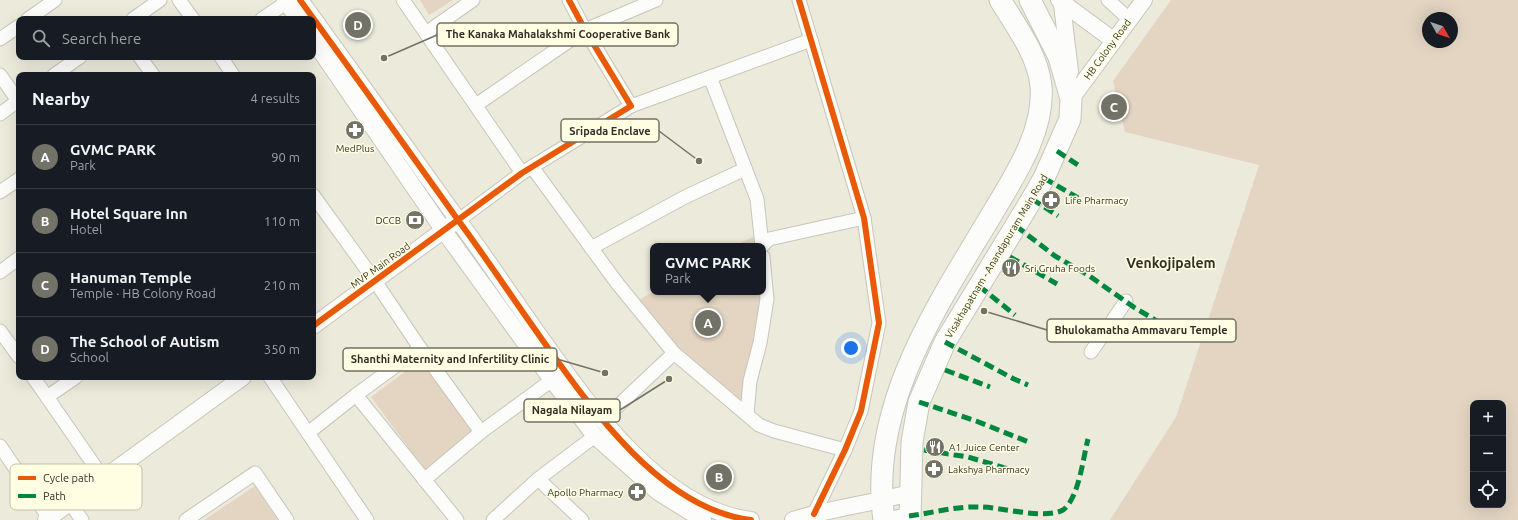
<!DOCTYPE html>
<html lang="en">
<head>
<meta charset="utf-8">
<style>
	:root { --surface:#171b24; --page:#20242c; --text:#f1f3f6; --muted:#9ea1a6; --line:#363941; --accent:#737266 }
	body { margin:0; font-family:Ubuntu,sans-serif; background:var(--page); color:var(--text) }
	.controls { position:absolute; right:12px; bottom:12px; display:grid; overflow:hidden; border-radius:8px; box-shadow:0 4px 16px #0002 }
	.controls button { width:36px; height:36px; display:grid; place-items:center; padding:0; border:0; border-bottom:1px solid var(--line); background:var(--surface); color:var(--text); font:20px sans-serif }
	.compass { position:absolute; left:1422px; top:12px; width:36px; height:36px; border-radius:50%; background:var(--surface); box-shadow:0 4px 16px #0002; rotate:130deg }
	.you { position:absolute; left:851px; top:348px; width:14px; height:14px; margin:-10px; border:3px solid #fff; border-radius:50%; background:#1a73e8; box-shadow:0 0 0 6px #1a73e833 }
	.badge { display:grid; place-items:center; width:26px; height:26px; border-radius:50%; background:var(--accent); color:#fff; font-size:13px; font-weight:700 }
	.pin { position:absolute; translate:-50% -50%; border:2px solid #fff; box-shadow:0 1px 4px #0006 }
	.popup { position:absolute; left:650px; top:243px; width:116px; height:52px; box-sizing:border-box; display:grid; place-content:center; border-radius:8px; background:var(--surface); filter:drop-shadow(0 1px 3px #0005); font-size:13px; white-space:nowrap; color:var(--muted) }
	.popup b { font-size:15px; color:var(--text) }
	.popup::after { content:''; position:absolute; left:50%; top:100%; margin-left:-8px; border:8px solid transparent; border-top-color:var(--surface) }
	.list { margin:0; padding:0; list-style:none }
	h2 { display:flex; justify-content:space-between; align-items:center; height:52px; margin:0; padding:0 16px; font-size:17px }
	h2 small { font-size:13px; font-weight:400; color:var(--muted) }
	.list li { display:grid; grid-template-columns:26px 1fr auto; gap:12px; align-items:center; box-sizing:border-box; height:64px; padding:0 16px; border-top:1px solid var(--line) }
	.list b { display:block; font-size:15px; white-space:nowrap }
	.list p { margin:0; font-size:13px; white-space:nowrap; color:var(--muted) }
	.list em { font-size:13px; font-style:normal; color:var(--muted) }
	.icon { flex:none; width:22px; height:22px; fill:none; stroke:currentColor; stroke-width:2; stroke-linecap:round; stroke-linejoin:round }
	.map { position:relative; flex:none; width:1518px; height:520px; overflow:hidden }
	.search { position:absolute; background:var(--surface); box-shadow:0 4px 16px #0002; left:16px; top:16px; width:300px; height:44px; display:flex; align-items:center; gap:10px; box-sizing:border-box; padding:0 14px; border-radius:8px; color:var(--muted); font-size:15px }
	.panel { position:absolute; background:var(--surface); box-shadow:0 4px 16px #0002; left:16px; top:72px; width:300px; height:308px; border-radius:8px }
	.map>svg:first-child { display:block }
	.green { fill:#e3d5c2; fill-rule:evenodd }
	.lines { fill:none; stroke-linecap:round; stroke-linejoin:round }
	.minor-casing { stroke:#c7c6bb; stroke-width:15 }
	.tertiary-casing { stroke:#c7c6bb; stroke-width:18 }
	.primary-casing { stroke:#c7c6bb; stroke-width:23 }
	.minor { stroke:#fcfcfa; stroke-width:13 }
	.tertiary { stroke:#fcfcfa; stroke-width:16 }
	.primary { stroke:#fcfcfa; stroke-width:21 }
	.quiet { stroke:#00873e; stroke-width:5; stroke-dasharray:10 5; stroke-linecap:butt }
	.cycleway-casing { stroke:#fffee3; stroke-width:8 }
	.cycleway { stroke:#e8590c; stroke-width:6 }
	.labels { text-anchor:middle; stroke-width:3; stroke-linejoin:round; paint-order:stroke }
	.street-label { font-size:10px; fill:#323127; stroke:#fffee3 }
	.poi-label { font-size:10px; fill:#323127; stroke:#fffee3; text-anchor:start }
	.district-label { font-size:14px; font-weight:bold; fill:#323127; stroke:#fffee3 }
	.key { fill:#fffee3; stroke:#c2c0ab; stroke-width:1 }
	.key-label { font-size:11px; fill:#323127 }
	.leader { fill:none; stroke:#737266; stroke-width:1.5 }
	.callout-dot { fill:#737266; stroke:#fffee3; stroke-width:1.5 }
	.callout { fill:#fffee3; stroke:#737266; stroke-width:1.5 }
	.callout-label { font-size:11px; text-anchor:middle; font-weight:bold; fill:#323127 }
</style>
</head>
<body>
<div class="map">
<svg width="1518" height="520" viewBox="0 0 1518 520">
	<rect width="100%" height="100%" fill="#eceadb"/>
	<g class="green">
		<polygon points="420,0 453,0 429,15"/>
		<path d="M1171,0H1518V520H1110L1176,417L1259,165L1125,132L1113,81ZM1428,18H1452V42H1428ZM1473,403H1503V505H1473Z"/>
		<polygon points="758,234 759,246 735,246"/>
		<polygon points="653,292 763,292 745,410 683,356 637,301"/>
		<polygon points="422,359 476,432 425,470 371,397"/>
		<polygon points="255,486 278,520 204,520"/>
	</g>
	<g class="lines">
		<defs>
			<g id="minor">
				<polyline points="179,0 193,19"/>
				<polyline points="403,0 522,173"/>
				<polyline points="799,0 864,218 879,323 861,411 845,450 814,514"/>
				<polyline points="1108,0 1129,19"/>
				<polyline points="28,19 55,0"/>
				<polyline points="133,19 160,0"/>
				<polyline points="262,19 287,2"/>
				<polyline points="426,33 473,0"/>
				<polyline points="0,39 19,26"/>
				<polyline points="140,57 153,75"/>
				<polyline points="221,57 233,75"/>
				<polyline points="0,75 19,102"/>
				<polyline points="54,75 80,57"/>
				<polyline points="710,77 757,199 762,246"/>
				<polyline points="476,105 585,30 656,0"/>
				<polyline points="631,106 811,40"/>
				<polyline points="0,114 19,100"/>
				<polyline points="532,167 617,283 674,353 759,425 774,431 845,450"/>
				<polyline points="0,192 19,179"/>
				<polyline points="313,195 375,281 420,348 356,395 457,520"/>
				<polyline points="459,220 522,173 631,106 585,30 569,0"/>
				<polyline points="762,246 769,239 864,218"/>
				<polyline points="591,248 685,197 745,169"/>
				<polyline points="0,272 19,258"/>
				<polyline points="0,331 19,357"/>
				<polyline points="420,348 481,432 552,380"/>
				<polyline points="1091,352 1126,301"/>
				<polyline points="33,377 47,397 76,377"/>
				<polyline points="270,377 367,520"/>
				<polyline points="47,397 103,478"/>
				<polyline points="747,414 750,381 760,343 767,299 763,257"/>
				<polyline points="602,421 674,353"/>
				<polyline points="308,433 356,395"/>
				<polyline points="0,446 49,518"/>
				<polyline points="538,479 582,520"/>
				<polyline points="424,480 481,432"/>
				<polyline points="70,503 82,520"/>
				<polyline points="186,520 255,473 287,520"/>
				<polyline points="493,520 538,479 595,436"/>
			</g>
			<g id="tertiary">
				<polyline points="285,0 298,19"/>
				<path d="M300,0C353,73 406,147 458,220C487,259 513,299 541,338C590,407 661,509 751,520"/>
				<polyline points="1059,0 1113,40"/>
				<polyline points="1062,4 1070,72"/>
				<polyline points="313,40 444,231 552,380 595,436 658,492 703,520"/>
				<polyline points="1071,99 1144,0"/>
				<polyline points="313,326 452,224"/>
				<polyline points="46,520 243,377"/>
				<path d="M793,520C831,508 871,504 909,493"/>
				<polyline points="887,520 909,516"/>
			</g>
			<g id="primary">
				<path d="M884,520C868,407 937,306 992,214C1014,177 1045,131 1041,86C1038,55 1016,26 1000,0"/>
				<polyline points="910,520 912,442 919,402 945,342 1032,199 1044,178 1070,119 1071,99 1059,57 1030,0"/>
			</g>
		</defs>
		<use href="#minor" class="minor-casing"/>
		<use href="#tertiary" class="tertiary-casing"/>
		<use href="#primary" class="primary-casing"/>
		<use href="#minor" class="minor"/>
		<use href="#tertiary" class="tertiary"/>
		<use href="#primary" class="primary"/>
		<g class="quiet">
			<polyline points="1057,151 1081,167"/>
			<polyline points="1044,178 1078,198"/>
			<polyline points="1032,199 1058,216"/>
			<polyline points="1016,226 1055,256 1088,275 1135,308 1169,328"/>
			<polyline points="1010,257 1057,284"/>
			<polyline points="979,286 1015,315"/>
			<polyline points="945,342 1014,379 1028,385"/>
			<polyline points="945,370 990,387"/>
			<polyline points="919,402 976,421 1031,443"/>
			<polyline points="924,450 968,457 1015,471"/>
			<path d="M909,516C932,513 956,506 979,507C1002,507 1044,520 1063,510C1079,498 1083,458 1088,439"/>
		</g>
		<defs>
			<g id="cycleway">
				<path d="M300,0C353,73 406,147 458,220C487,259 513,299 541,338C590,407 661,509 751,520"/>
				<polyline points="799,0 864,218 879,323 861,411 845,450 814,514"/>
				<polyline points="313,326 522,173 631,106 585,30 569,0"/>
			</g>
		</defs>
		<use href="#cycleway" class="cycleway-casing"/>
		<use href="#cycleway" class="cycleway"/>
	</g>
	<defs>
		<symbol id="pharmacy-disc" viewBox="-11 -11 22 22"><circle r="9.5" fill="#737266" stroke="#fffee3"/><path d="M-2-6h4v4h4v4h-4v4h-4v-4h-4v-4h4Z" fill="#fff"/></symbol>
		<symbol id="bank-disc" viewBox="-11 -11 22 22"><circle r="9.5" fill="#737266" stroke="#fffee3"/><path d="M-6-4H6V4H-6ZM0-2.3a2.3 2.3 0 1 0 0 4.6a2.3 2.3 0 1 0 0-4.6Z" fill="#fff"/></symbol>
		<symbol id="restaurant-disc" viewBox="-11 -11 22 22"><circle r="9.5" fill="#737266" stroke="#fffee3"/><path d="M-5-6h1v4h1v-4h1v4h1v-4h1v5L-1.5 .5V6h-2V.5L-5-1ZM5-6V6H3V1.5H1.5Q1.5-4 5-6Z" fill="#fff"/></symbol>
	</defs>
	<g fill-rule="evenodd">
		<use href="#pharmacy-disc" x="344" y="119" width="22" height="22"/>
		<use href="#pharmacy-disc" x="1040" y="189" width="22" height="22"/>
		<use href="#bank-disc" x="404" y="209" width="22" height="22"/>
		<use href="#restaurant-disc" x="1000" y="257" width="22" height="22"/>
		<use href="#restaurant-disc" x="924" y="436" width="22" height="22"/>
		<use href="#pharmacy-disc" x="923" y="458" width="22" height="22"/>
		<use href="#pharmacy-disc" x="626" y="481" width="22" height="22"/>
	</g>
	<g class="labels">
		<g class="street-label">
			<text transform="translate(1107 49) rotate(-54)" y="4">HB Colony Road</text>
			<text transform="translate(996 256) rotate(-59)" y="4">Visakhapatnam - Anandapuram Main Road</text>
			<text transform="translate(380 265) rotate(-36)" y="4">MVP Main Road</text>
		</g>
		<g class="poi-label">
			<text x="355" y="152" text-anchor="middle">MedPlus</text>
			<text x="1065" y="204">Life Pharmacy</text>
			<text x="401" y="224" text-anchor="end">DCCB</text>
			<text x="1025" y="272">Sri Gruha Foods</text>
			<text x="949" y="451">A1 Juice Center</text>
			<text x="948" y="473">Lakshya Pharmacy</text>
			<text x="623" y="496" text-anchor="end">Apollo Pharmacy</text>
		</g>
		<g class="district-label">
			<text x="1171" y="268">Venkojipalem</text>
		</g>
	</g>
	<rect x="10" y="464" width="132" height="46" rx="6" class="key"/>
	<rect x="18" y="476" width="18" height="4" fill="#e8590c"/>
	<rect x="18" y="494" width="18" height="4" fill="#00873e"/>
	<g class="key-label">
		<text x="43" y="482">Cycle path</text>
		<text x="43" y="500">Path</text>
	</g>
	<path class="leader" d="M384 58L437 35M699 161L659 131M984 311L1047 330M605 373L557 359M669 379L620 410"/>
	<g class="callout-dot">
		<circle cx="384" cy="58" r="4"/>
		<circle cx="699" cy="161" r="4"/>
		<circle cx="984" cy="311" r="4"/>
		<circle cx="605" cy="373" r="4"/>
		<circle cx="669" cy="379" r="4"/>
	</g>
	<g class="callout">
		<rect x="437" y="23" width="241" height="23" rx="4"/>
		<rect x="561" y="119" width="98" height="23" rx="4"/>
		<rect x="1047" y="319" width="189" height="23" rx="4"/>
		<rect x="343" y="348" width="214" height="23" rx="4"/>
		<rect x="524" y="399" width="96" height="23" rx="4"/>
	</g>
	<g class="callout-label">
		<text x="558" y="38">The Kanaka Mahalakshmi Cooperative Bank</text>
		<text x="610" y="135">Sripada Enclave</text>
		<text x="1141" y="334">Bhulokamatha Ammavaru Temple</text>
		<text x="450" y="363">Shanthi Maternity and Infertility Clinic</text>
		<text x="572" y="414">Nagala Nilayam</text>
	</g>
</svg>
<div class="controls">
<button>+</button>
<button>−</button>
<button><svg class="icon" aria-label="locate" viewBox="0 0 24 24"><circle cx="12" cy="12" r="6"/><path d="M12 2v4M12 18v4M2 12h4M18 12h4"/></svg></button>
</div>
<svg class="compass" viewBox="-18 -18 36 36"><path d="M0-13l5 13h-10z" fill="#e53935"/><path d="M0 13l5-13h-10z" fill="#9ea1a6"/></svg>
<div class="you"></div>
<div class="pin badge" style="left:708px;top:323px">A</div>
<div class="popup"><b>GVMC PARK</b>Park</div>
<div class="pin badge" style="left:719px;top:477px">B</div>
<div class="pin badge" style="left:1114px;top:107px">C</div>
<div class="pin badge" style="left:358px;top:25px">D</div>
<div class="search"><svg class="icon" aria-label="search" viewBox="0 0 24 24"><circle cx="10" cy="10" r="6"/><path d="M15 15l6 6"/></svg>Search here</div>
<section class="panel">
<h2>Nearby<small>4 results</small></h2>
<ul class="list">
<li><span class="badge">A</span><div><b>GVMC PARK</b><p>Park</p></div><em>90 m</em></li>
<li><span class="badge">B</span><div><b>Hotel Square Inn</b><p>Hotel</p></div><em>110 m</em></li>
<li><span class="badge">C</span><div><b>Hanuman Temple</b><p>Temple · HB Colony Road</p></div><em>210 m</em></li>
<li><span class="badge">D</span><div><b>The School of Autism</b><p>School</p></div><em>350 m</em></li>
</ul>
</section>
</div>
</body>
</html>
